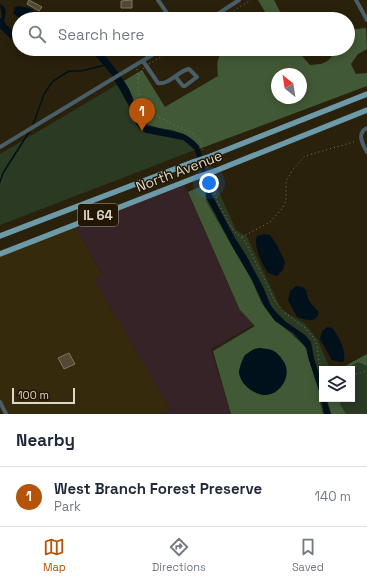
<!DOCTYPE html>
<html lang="en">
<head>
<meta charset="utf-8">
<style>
	:root { --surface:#fff; --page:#f6f6f7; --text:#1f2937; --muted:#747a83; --line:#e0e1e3; --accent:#b45309 }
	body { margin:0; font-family:"Space Grotesk",sans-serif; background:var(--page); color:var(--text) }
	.controls { position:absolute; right:12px; bottom:12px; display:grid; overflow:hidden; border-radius:0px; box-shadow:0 2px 10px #0003 }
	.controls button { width:36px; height:36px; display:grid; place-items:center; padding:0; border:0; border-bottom:1px solid var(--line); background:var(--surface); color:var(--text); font:20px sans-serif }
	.compass { position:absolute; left:271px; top:68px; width:36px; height:36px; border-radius:50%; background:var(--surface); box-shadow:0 2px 10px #0003; rotate:330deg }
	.scale { position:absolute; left:12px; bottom:10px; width:63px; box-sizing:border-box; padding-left:4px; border:2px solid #ded8cb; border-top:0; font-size:11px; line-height:14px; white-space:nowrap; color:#ded8cb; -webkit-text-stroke:3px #211704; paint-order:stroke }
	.you { position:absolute; left:209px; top:183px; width:14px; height:14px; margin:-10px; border:3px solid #fff; border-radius:50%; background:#1a73e8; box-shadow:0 0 0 6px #1a73e833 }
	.badge { display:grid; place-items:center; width:26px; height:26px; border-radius:50%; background:var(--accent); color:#fff; font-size:13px; font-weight:700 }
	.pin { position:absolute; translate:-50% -33px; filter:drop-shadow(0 1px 2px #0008) }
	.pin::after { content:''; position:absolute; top:21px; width:14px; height:12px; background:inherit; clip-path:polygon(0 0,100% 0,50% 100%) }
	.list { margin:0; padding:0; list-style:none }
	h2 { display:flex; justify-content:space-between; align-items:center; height:52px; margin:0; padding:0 16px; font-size:17px }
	h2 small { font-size:13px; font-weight:400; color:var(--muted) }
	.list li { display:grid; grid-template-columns:26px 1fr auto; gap:12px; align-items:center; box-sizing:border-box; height:60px; padding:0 16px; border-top:1px solid var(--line) }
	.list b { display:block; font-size:15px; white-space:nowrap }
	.list p { margin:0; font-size:13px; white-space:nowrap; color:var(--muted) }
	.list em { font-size:13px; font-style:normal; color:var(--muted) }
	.icon { flex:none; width:22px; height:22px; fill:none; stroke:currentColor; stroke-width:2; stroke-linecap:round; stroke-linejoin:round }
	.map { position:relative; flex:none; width:367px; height:414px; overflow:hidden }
	.search { position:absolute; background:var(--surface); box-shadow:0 2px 10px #0003; left:12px; right:12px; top:12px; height:44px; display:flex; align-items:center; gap:10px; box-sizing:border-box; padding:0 14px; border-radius:22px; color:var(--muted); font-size:15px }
	.sheet { height:112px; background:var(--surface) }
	nav { display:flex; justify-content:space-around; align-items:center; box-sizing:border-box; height:56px; border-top:1px solid var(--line); background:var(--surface); font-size:11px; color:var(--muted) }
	nav a { display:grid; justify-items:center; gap:2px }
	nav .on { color:var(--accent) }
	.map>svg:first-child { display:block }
	.built { fill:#362a0d }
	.industrial { fill:#362328 }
	.green { fill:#2b3a23; fill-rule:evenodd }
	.forest { fill:#425936; fill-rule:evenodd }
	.water { fill:#00111c }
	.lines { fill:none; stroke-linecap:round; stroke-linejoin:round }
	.stream { stroke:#00111c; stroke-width:1.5 }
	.building { fill:#544934; stroke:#81765f }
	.path { stroke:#7b7462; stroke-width:1; stroke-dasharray:1 3; stroke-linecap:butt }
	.minor { stroke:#495e66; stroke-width:4 }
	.major { stroke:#6d9aa9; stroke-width:5.5 }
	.major-bridge { stroke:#6d9aa9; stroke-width:5.5 }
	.labels { text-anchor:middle; stroke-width:3; stroke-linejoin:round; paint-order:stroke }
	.shield { fill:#211704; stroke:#a59e8f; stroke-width:1 }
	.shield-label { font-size:13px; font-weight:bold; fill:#ded8cb }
	.street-label { font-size:14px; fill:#ded8cb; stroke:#211704 }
</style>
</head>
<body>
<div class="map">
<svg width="367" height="414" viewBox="0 0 367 414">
	<rect width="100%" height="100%" fill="#2a210c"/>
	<polygon class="built" points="75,226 102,275 94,279 170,409 162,414 8,414 0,400 0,255"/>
	<polygon class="industrial" points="184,185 236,301 253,325 211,349 231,414 162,414 170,409 94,279 102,274 75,226"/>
	<g class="green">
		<path d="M265,49L314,81L348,91L0,225V154L142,70L165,107ZM277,74H301V98H277Z"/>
		<polygon points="214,181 236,230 247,237 281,309 305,324 318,340 330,369 322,369 322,399 352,399 352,369 340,369 367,354 367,414 261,414 318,382 308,351 294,335 279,348 253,325 236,301 188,192"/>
	</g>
	<g class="forest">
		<polygon points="258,0 274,0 284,19 264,19 265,12"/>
		<path d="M366,28L367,49L358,54L351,64L356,74L367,73V86L199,149V146L173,130L159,128L143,123L138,115L133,97L124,81L142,70L165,107L218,76C217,66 216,56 225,49H296L310,65C325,64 329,63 336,49H348V30ZM277,74H301V98H277Z"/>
		<polygon points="204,185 206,201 251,279 261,302 273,318 305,346 320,394 320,403 323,414 231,414 213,351 255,326 240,310 188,192"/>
		<polygon points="367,354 367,366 358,362 346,369 340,369"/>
		<polygon points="327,399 341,399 340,404 346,414 331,414"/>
	</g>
	<g class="water">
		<path d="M0,4C12,11 1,18 6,24C8,28 15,31 19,34V42L11,39L0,28V19L2,17Z"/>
		<path d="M18,6L30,8L43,19C32,19 21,22 13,13L15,7Z"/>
		<path d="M90,49H100C110,62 121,75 129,89C134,99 135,116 143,123C146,126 151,126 155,127C175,133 184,129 199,146L212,195L235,238L246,255L264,289L270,304L275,311L286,322L305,335L311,342L314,358L322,383V399H326L331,414H324L320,394L308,357L307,349L294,334L275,321L264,306L252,280L232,246L206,197L207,188L195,150L183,140L146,133L140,129L133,120L129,106L111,74Z"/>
		<path d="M264,234L270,235L277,245L285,262L283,270L277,276L268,273C262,263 253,247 257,236Z"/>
		<path d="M296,286C310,287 305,294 310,302C312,305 316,309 319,312C316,324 306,320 297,317L288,300L290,291Z"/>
		<path d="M327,327L332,328C339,336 346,350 344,361L342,362L332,360L320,339L322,331Z"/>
		<path d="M259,348C273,349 276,350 284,362C292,375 281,394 266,395C254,395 241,385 239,373C239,368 242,360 245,355L254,349Z"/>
	</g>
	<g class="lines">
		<g class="stream">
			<polyline points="33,125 44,94 53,81 69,71 81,71 106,65"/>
			<polyline points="0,182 3,173 29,132"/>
		</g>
	</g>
	<g class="building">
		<polygon points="29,0 42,7 39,11 27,4"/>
		<polygon points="132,0 132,8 121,8 121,1"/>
		<polygon points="69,353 75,364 64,369 58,358"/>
	</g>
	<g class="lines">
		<g class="path">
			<polyline points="220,19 251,0"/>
			<polyline points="149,64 175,49"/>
			<polyline points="144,68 138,78 139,93 143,104 152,114 192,133 200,142 203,150"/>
			<polyline points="137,69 138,78"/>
			<polyline points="206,163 207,168"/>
			<polyline points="210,178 218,203 233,230 245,241 275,301 285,313 305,328 314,338 317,346 319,361 323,369"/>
			<polyline points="242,237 270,222 282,209 286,201 286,181 294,168 305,156 357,141"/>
			<polyline points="352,375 367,371"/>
		</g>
		<g class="minor">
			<polyline points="158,0 171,19"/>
			<polyline points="356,0 367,20"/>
			<polyline points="210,19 239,0"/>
			<path d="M143,61L158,83C169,85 178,71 189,69L197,77L185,86H183L175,76"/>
			<path d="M367,128C356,133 363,145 367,152"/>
			<polyline points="0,147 162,49"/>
			<polyline points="0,402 6,414"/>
		</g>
		<g class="major">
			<polyline points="211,156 367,94"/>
			<polyline points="215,171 367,110"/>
			<polyline points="0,236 193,162"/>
			<polyline points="0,254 197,177"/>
		</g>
		<g class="major-bridge">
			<polyline points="193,162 211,156"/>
			<polyline points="197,177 215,171"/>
		</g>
	</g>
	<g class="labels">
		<rect class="shield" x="78" y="204" width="40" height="22" rx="3"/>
		<g class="shield-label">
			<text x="98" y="220">IL 64</text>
		</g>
		<g class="street-label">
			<text transform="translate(179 171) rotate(-21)" y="5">North Avenue</text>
		</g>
	</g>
</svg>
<div class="controls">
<button><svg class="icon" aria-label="layers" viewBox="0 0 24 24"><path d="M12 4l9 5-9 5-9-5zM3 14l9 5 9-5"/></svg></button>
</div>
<svg class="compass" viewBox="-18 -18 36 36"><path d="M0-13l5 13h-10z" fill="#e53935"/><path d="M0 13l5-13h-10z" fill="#747a83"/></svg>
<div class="scale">100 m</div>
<div class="you"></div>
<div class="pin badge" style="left:142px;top:131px">1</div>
<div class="search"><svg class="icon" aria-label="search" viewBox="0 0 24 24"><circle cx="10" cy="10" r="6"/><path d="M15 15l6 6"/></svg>Search here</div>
</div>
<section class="sheet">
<h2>Nearby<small></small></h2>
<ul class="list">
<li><span class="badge">1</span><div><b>West Branch Forest Preserve</b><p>Park</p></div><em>140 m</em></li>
</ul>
</section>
<nav>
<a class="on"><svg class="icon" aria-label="map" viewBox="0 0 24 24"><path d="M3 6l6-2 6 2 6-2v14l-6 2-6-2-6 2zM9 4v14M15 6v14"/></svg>Map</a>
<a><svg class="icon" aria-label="directions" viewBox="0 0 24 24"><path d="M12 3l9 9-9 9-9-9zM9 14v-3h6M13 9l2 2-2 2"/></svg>Directions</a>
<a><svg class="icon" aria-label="saved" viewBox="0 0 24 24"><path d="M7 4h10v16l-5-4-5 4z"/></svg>Saved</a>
</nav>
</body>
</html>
